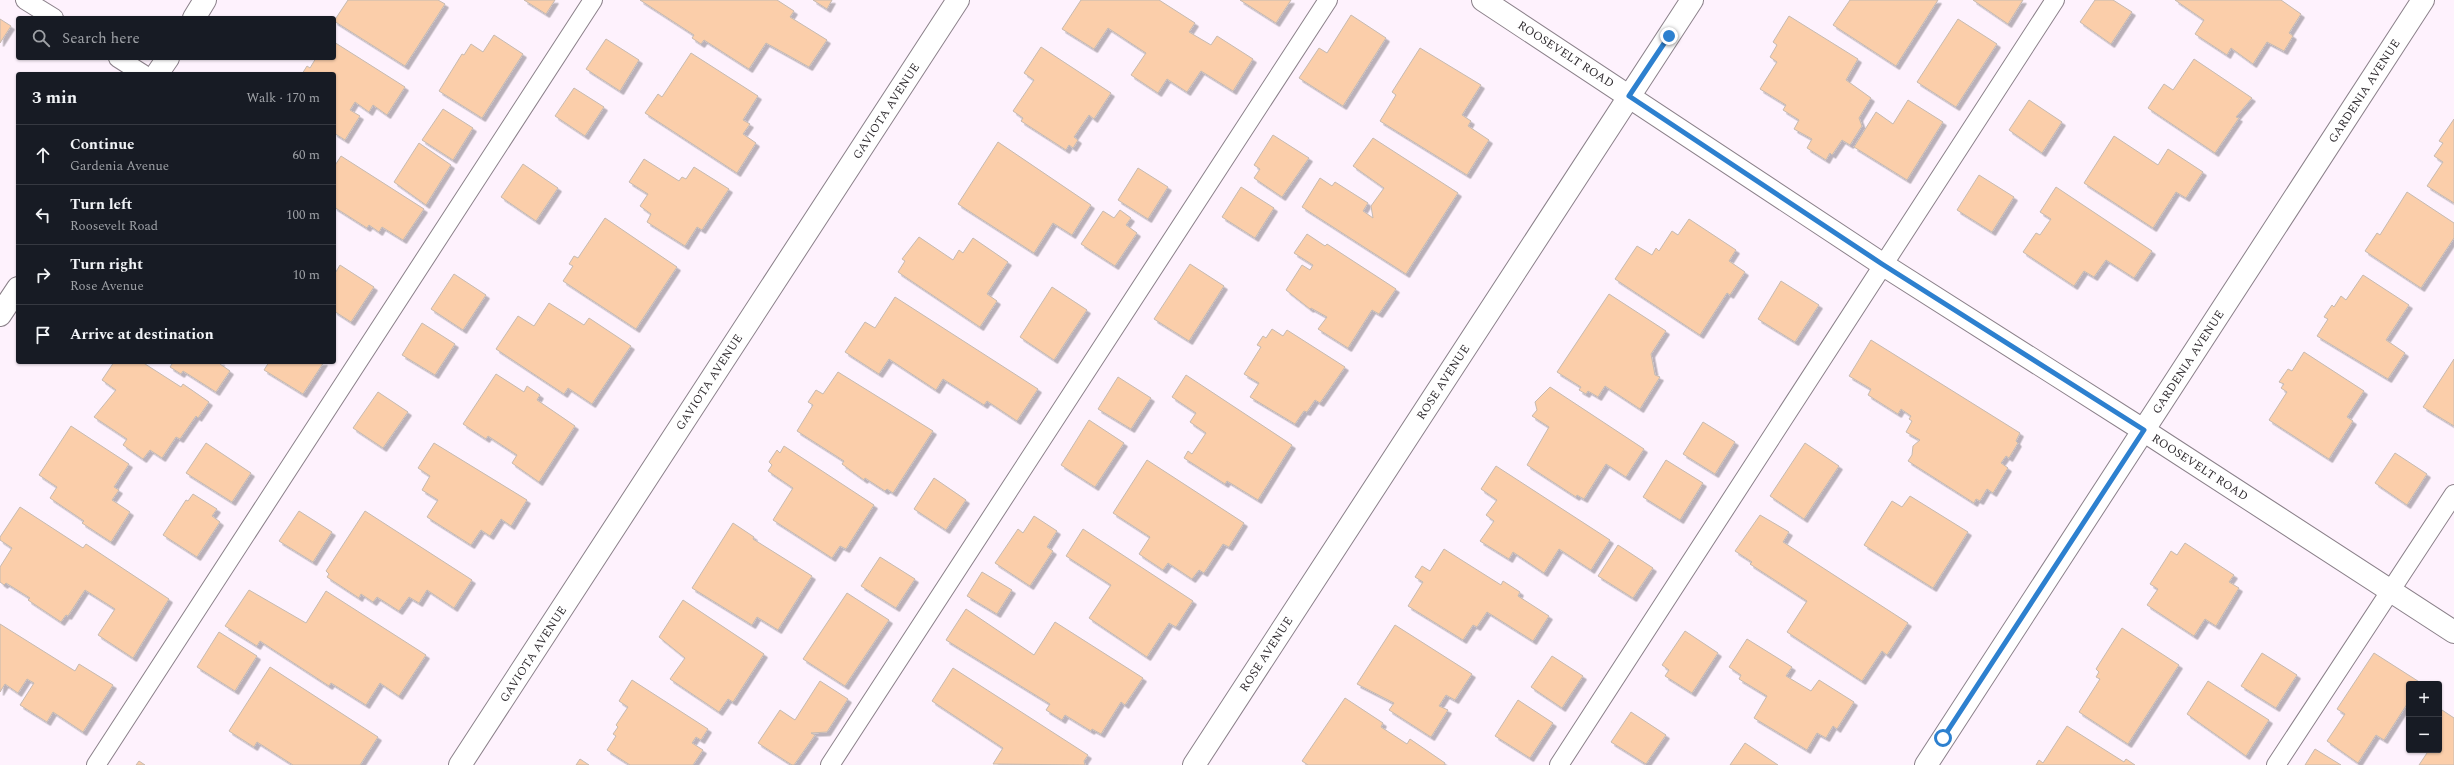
<!DOCTYPE html>
<html lang="en">
<head>
<meta charset="utf-8">
<style>
	:root { --surface:#171b24; --page:#242831; --text:#f1f3f6; --muted:#9ea1a6; --line:#363941 }
	body { margin:0; font-family:Spectral,serif; background:var(--page); color:var(--text) }
	.controls { position:absolute; right:12px; bottom:12px; display:grid; overflow:hidden; border-radius:4px; box-shadow:0 1px 3px #0004 }
	.controls button { width:36px; height:36px; display:grid; place-items:center; padding:0; border:0; border-bottom:1px solid var(--line); background:var(--surface); color:var(--text); font:20px sans-serif }
	.stop { position:absolute; width:12px; height:12px; margin:-9px; border:3px solid #2d80cf; border-radius:50%; background:#fff }
	.stop.end { background:#2d80cf; border-color:#fff; box-shadow:0 1px 4px #0008 }
	.list { margin:0; padding:0; list-style:none }
	h2 { display:flex; justify-content:space-between; align-items:center; height:52px; margin:0; padding:0 16px; font-size:17px }
	h2 small { font-size:13px; font-weight:400; color:var(--muted) }
	.list li { display:grid; grid-template-columns:26px 1fr auto; gap:12px; align-items:center; box-sizing:border-box; height:60px; padding:0 16px; border-top:1px solid var(--line) }
	.list b { display:block; font-size:15px; white-space:nowrap }
	.list p { margin:0; font-size:13px; white-space:nowrap; color:var(--muted) }
	.list em { font-size:13px; font-style:normal; color:var(--muted) }
	.icon { flex:none; width:22px; height:22px; fill:none; stroke:currentColor; stroke-width:2; stroke-linecap:round; stroke-linejoin:round }
	.map { position:relative; flex:none; width:2454px; height:765px; overflow:hidden }
	.search { position:absolute; background:var(--surface); box-shadow:0 1px 3px #0004; left:16px; top:16px; width:320px; height:44px; display:flex; align-items:center; gap:10px; box-sizing:border-box; padding:0 14px; border-radius:4px; color:var(--muted); font-size:15px }
	.panel { position:absolute; background:var(--surface); box-shadow:0 1px 3px #0004; left:16px; top:72px; width:320px; height:292px; border-radius:4px }
	.map>svg:first-child { display:block }
	.building { fill:#fbceaa; stroke:#c6bab0; filter:url(#shadow) }
	.lines { fill:none; stroke-linecap:round; stroke-linejoin:round }
	.lane-casing { stroke:#8b818a; stroke-width:20 }
	.street-casing { stroke:#8b818a; stroke-width:24 }
	.secondary-casing { stroke:#8b818a; stroke-width:24 }
	.lane { stroke:#fff; stroke-width:18 }
	.street { stroke:#fff; stroke-width:22 }
	.secondary { stroke:#fff; stroke-width:22 }
	.route { stroke:#2d80cf; stroke-width:5 }
	.labels { text-anchor:middle; stroke-width:4; stroke-linejoin:round; paint-order:stroke }
	.street-label { font-size:12px; fill:#312d31; stroke:#fff }
</style>
</head>
<body>
<div class="map">
<svg width="2454" height="765" viewBox="0 0 2454 765">
	<defs>
		<filter id="shadow"><feDropShadow dx="3.5" dy="3.5" stdDeviation="0" flood-color="#0004"/></filter>
	</defs>
	<rect width="100%" height="100%" fill="#fef2fd"/>
	<g class="building">
		<polygon points="348,0 438,0 445,4 405,66 334,21"/>
		<polygon points="524,0 555,0 546,14"/>
		<polygon points="640,0 777,0 794,11 790,17 827,40 809,67 766,43 749,69 704,40 701,44 692,38 694,35"/>
		<polygon points="813,0 832,0 827,9"/>
		<polygon points="1081,0 1159,0 1195,23 1189,32 1211,45 1217,36 1253,59 1233,91 1201,71 1187,92 1167,79 1158,93 1131,75 1146,53 1108,28 1094,49 1062,29"/>
		<polygon points="1240,0 1291,0 1276,23"/>
		<polygon points="1850,0 1938,0 1896,66 1833,25"/>
		<polygon points="1973,0 2023,0 2008,24"/>
		<polygon points="2095,0 2113,0 2132,12 2111,44 2080,22"/>
		<polygon points="2175,0 2281,0 2301,14 2289,33 2293,36 2284,51 2267,42 2253,64 2231,48 2227,55 2195,34 2204,20"/>
		<polygon points="1351,15 1386,38 1343,106 1299,78 1319,48 1327,53"/>
		<polygon points="1789,16 1858,59 1846,80 1871,98 1859,118 1862,126 1850,145 1842,140 1832,155 1830,153 1826,160 1807,148 1812,139 1794,129 1799,120 1783,110 1786,105 1760,89 1777,62 1770,57 1777,45 1773,42"/>
		<polygon points="0,19 11,26 0,43"/>
		<polygon points="1958,19 1997,44 1956,107 1917,82"/>
		<polygon points="494,35 523,54 482,118 439,91 462,54 464,55 471,44 483,52"/>
		<polygon points="606,39 639,60 620,91 586,69"/>
		<polygon points="334,42 405,87 387,115 373,105 369,112 355,102 350,110 360,116 345,140 334,133 334,74 302,74 307,66 310,68 316,58 334,58"/>
		<polygon points="1041,47 1111,93 1094,119 1089,115 1074,137 1078,140 1073,148 1069,145 1066,150 1021,121 1023,118 1013,111 1034,80 1024,73"/>
		<polygon points="1420,48 1481,85 1462,115 1471,121 1468,126 1489,140 1467,175 1380,121 1396,95 1392,92"/>
		<polygon points="691,53 758,96 743,120 750,124 743,134 756,143 737,173 645,113 658,94 662,97"/>
		<polygon points="2194,59 2252,98 2236,117 2239,118 2215,153 2148,108 2164,84 2173,90"/>
		<polygon points="574,88 604,107 585,136 555,116"/>
		<polygon points="1908,100 1943,122 1907,180 1854,147 1876,112 1893,124"/>
		<polygon points="2029,100 2062,122 2042,153 2009,130"/>
		<polygon points="443,109 473,128 453,160 422,140"/>
		<polygon points="2454,119 2454,203 2427,186 2443,162 2434,156 2443,143 2439,141"/>
		<polygon points="1273,135 1309,158 1282,197 1254,178 1260,169 1254,165"/>
		<polygon points="2114,136 2158,165 2168,149 2203,172 2186,198 2176,192 2153,228 2084,183"/>
		<polygon points="1373,138 1458,193 1406,274 1302,207 1320,178 1332,186 1335,182 1368,203 1363,211 1373,218 1371,206 1384,188 1353,166"/>
		<polygon points="998,142 1091,205 1072,235 1053,223 1034,253 958,204"/>
		<polygon points="419,143 451,165 426,205 394,182"/>
		<polygon points="341,156 424,209 403,240 382,227 379,232 369,225 367,228 334,207 334,167"/>
		<polygon points="644,159 679,181 682,177 686,179 694,167 729,189 702,230 697,227 685,246 647,222 651,214 640,206 648,194 629,182"/>
		<polygon points="523,164 558,188 536,221 501,197"/>
		<polygon points="1138,168 1168,187 1148,219 1118,200"/>
		<polygon points="1979,175 2014,197 1992,232 1957,210"/>
		<polygon points="1241,187 1274,208 1255,238 1222,217"/>
		<polygon points="2056,187 2152,251 2134,278 2106,260 2094,277 2084,271 2074,286 2023,252 2036,233 2040,235 2051,219 2040,212"/>
		<polygon points="2407,192 2454,223 2454,238 2421,288 2365,251 2377,233 2380,235"/>
		<polygon points="1120,210 1131,218 1126,225 1137,233 1115,266 1081,244 1103,211 1114,218"/>
		<polygon points="605,218 677,267 636,329 563,281 573,266 569,264 574,256 578,258"/>
		<polygon points="1689,219 1736,250 1729,261 1745,272 1730,295 1727,293 1700,335 1615,279 1637,246 1652,255 1656,248 1659,251 1672,231 1678,235"/>
		<polygon points="1307,234 1325,246 1327,244 1396,289 1379,314 1372,310 1348,348 1318,329 1327,317 1311,308 1310,309 1286,290 1302,265 1310,270 1313,265 1294,253"/>
		<polygon points="919,237 953,260 959,250 963,253 973,238 1008,262 987,294 997,301 980,327 898,272 905,261 902,259"/>
		<polygon points="1190,264 1224,286 1189,341 1154,319"/>
		<polygon points="340,265 374,287 351,322 334,311 334,275"/>
		<polygon points="454,274 486,295 463,330 431,309"/>
		<polygon points="2363,275 2409,305 2386,340 2405,353 2388,379 2317,336 2328,319 2324,317 2332,305 2334,307 2341,296 2346,300"/>
		<polygon points="1781,281 1819,305 1795,342 1758,319"/>
		<polygon points="1052,287 1087,310 1054,360 1020,337"/>
		<polygon points="1609,294 1666,331 1651,354 1655,375 1660,377 1640,409 1605,386 1598,397 1588,391 1586,394 1579,390 1581,387 1557,372"/>
		<polygon points="895,297 1038,389 1017,421 987,401 984,405 943,379 936,390 889,359 879,374 845,352 865,322 875,328"/>
		<polygon points="549,303 584,325 589,318 631,346 592,404 568,388 564,394 496,349 518,316 534,326"/>
		<polygon points="422,323 455,344 435,375 402,355"/>
		<polygon points="1272,329 1283,336 1287,330 1345,367 1320,403 1315,400 1307,412 1304,411 1295,424 1250,397 1259,383 1244,374 1261,347 1257,345 1263,336 1266,338"/>
		<polygon points="1871,340 2020,433 2016,441 2018,443 2009,458 2006,456 2001,463 2008,468 1993,493 1987,489 1980,501 1976,499 1974,503 1908,461 1912,455 1913,446 1920,440 1906,432 1912,421 1909,419 1911,416 1901,409 1898,414 1868,395 1871,389 1849,376"/>
		<polygon points="2304,352 2364,391 2347,417 2353,421 2329,459 2269,420 2287,392 2281,388 2284,384 2279,382 2288,369 2292,371"/>
		<polygon points="2454,359 2454,426 2423,407"/>
		<polygon points="114,362 142,362 181,387 183,384 209,402 198,418 196,416 180,439 176,437 162,458 150,450 143,459 123,445 127,439 94,417 116,390 102,380"/>
		<polygon points="170,362 221,362 220,364 230,371 216,392 183,371 181,374 170,367 172,364"/>
		<polygon points="269,362 324,362 303,394 264,370"/>
		<polygon points="838,372 933,431 893,493 887,489 885,491 865,478 864,480 842,464 844,461 797,431 813,405 808,402 816,390 823,394"/>
		<polygon points="496,374 524,392 527,386 540,395 537,400 575,426 539,482 512,463 517,455 488,436 486,439 463,424"/>
		<polygon points="1186,375 1292,445 1258,500 1227,481 1225,484 1184,458 1188,451 1192,454 1206,433 1190,422 1196,413 1172,397"/>
		<polygon points="1118,377 1151,398 1131,429 1098,409"/>
		<polygon points="1550,387 1644,449 1626,477 1606,464 1584,499 1577,495 1576,497 1527,465 1549,427 1532,416 1537,410 1535,402"/>
		<polygon points="378,392 408,412 383,448 353,428"/>
		<polygon points="1089,420 1124,443 1095,487 1061,465"/>
		<polygon points="1703,422 1735,442 1715,474 1683,454"/>
		<polygon points="71,426 129,464 114,487 119,490 112,500 130,512 111,542 82,523 84,521 50,498 57,487 39,475"/>
		<polygon points="206,443 251,473 232,502 186,473"/>
		<polygon points="434,443 527,500 511,526 501,519 490,536 481,530 471,545 427,517 438,500 422,490 430,476 418,468"/>
		<polygon points="1805,443 1839,466 1804,519 1770,496"/>
		<polygon points="784,446 874,505 846,549 840,546 832,558 773,520 793,488 768,471 772,465 769,462 777,450 780,453"/>
		<polygon points="2395,453 2427,474 2407,505 2375,483"/>
		<polygon points="1147,460 1244,523 1229,547 1223,544 1204,573 1199,570 1192,579 1168,563 1163,570 1139,554 1150,537 1113,513"/>
		<polygon points="1666,460 1703,483 1680,520 1643,497"/>
		<polygon points="1496,466 1610,540 1591,570 1559,549 1544,573 1513,552 1509,559 1480,541 1494,521 1486,515 1497,500 1481,489"/>
		<polygon points="934,478 966,500 946,530 914,509"/>
		<polygon points="193,494 217,509 212,516 220,522 197,557 163,535 186,500 188,501"/>
		<polygon points="1910,496 1968,532 1933,588 1864,545 1892,501 1902,507"/>
		<polygon points="20,507 83,548 86,544 169,599 133,658 98,635 115,609 85,590 68,616 66,615 61,622 28,600 30,598 6,583 4,585 0,582 0,567 12,548 0,540 0,537"/>
		<polygon points="299,511 332,532 313,562 279,541"/>
		<polygon points="365,511 472,580 454,608 427,590 419,603 409,597 399,611 377,597 373,602 361,594 359,598 327,577 329,574 326,571"/>
		<polygon points="1760,515 1789,532 1783,542 1908,623 1887,655 1882,651 1862,681 1787,632 1807,601 1750,564 1752,562 1735,551"/>
		<polygon points="1034,516 1057,531 1047,547 1053,551 1030,586 995,563 1018,529 1023,533"/>
		<polygon points="733,523 754,537 753,539 812,576 778,630 757,617 752,625 692,588"/>
		<polygon points="1083,529 1193,601 1176,627 1169,623 1147,657 1089,618 1111,585 1066,556"/>
		<polygon points="2185,543 2234,575 2229,582 2239,588 2216,626 2205,619 2194,636 2147,605 2158,589 2150,584 2171,551 2177,555"/>
		<polygon points="1618,545 1653,568 1633,598 1598,576"/>
		<polygon points="1444,549 1501,585 1503,581 1520,592 1518,596 1549,616 1533,641 1487,612 1477,627 1473,625 1463,640 1408,606 1423,582 1415,577 1422,566 1430,571"/>
		<polygon points="880,557 915,579 896,608 861,586"/>
		<polygon points="982,572 1012,590 997,614 967,596"/>
		<polygon points="249,590 306,623 326,591 426,655 399,696 380,683 366,705 331,683 329,686 260,641 257,646 225,626"/>
		<polygon points="847,593 889,620 845,686 803,659"/>
		<polygon points="683,600 764,654 733,702 728,699 719,712 670,679 685,658 659,637"/>
		<polygon points="966,609 1034,655 1055,622 1143,678 1125,705 1121,702 1101,734 1092,729 1091,731 1065,715 1062,720 1046,710 1050,704 946,640"/>
		<polygon points="0,624 75,671 79,664 113,685 83,732 53,712 47,722 20,705 34,683 27,679 18,693 5,684 0,692"/>
		<polygon points="1395,625 1472,674 1455,700 1446,695 1439,706 1448,710 1431,737 1389,710 1394,703 1357,684"/>
		<polygon points="2122,628 2179,665 2128,744 2079,712 2100,679 2096,677 2099,672 2096,669"/>
		<polygon points="1685,631 1718,653 1692,693 1665,676 1669,670 1662,665"/>
		<polygon points="219,632 257,656 235,691 197,667"/>
		<polygon points="1747,639 1792,667 1786,676 1811,691 1819,680 1854,702 1837,729 1833,726 1826,738 1817,733 1807,750 1754,718 1767,696 1739,679 1741,675 1729,667"/>
		<polygon points="2262,653 2297,675 2276,708 2241,686"/>
		<polygon points="2374,653 2421,683 2409,684 2409,701 2384,740 2376,735 2358,763 2327,741 2345,714 2337,709"/>
		<polygon points="1552,656 1583,676 1562,708 1531,687"/>
		<polygon points="270,667 378,737 360,765 293,765 257,742 254,747 229,731"/>
		<polygon points="953,668 1088,755 1084,761 1085,765 993,764 1003,748 932,701"/>
		<polygon points="632,680 708,729 701,740 696,737 692,743 703,750 693,765 630,765 607,750 616,736 613,734 618,727 616,725 628,707 619,701"/>
		<polygon points="820,681 848,699 827,732 811,733 815,735 794,765 792,765 758,743 780,710 795,720"/>
		<polygon points="2208,681 2269,720 2246,756 2187,714"/>
		<polygon points="1345,698 1383,723 1381,727 1407,744 1410,739 1445,763 1444,765 1308,765 1302,761"/>
		<polygon points="1518,700 1553,723 1530,758 1495,736"/>
		<polygon points="2442,710 2454,718 2454,765 2419,765 2429,750 2439,750 2439,715"/>
		<polygon points="1631,712 1666,735 1646,764 1611,742"/>
		<polygon points="2067,726 2124,762 2126,759 2135,765 2036,765 2039,760 2043,763"/>
		<polygon points="1745,743 1778,765 1730,765"/>
		<polygon points="2315,749 2341,765 2305,765"/>
		<polygon points="580,759 589,765 576,765"/>
		<polygon points="139,761 145,765 136,765"/>
	</g>
	<g class="lines">
		<defs>
			<g id="lane">
				<polyline points="25,0 54,18"/>
				<polyline points="118,58 143,74"/>
				<polyline points="96,765 593,0"/>
				<polyline points="830,765 1328,0"/>
				<polyline points="1559,765 2055,0"/>
				<polyline points="2276,765 2454,494"/>
			</g>
			<g id="street">
				<polyline points="1483,0 1882,264 2143,430 2454,632"/>
				<polyline points="460,765 958,0"/>
				<polyline points="1194,765 1692,0"/>
				<polyline points="1926,765 2423,0"/>
			</g>
			<g id="secondary">
				<polyline points="194,18 205,0"/>
				<polyline points="157,74 168,58"/>
				<polyline points="0,315 18,288"/>
			</g>
		</defs>
		<use href="#lane" class="lane-casing"/>
		<use href="#street" class="street-casing"/>
		<use href="#secondary" class="secondary-casing"/>
		<use href="#lane" class="lane"/>
		<use href="#street" class="street"/>
		<use href="#secondary" class="secondary"/>
	</g>
	<g class="lines">
		<polyline class="route" points="1669,36 1629,96 1882,264 2144,430 1943,738"/>
	</g>
	<g class="labels">
		<g class="street-label">
			<text transform="translate(1566 54) rotate(33)" y="4">ROOSEVELT ROAD</text>
			<text transform="translate(2364 91) rotate(-57)" y="4">GARDENIA AVENUE</text>
			<text transform="translate(886 111) rotate(-57)" y="4">GAVIOTA AVENUE</text>
			<text transform="translate(2188 362) rotate(-57)" y="4">GARDENIA AVENUE</text>
			<text transform="translate(709 382) rotate(-57)" y="4">GAVIOTA AVENUE</text>
			<text transform="translate(1443 382) rotate(-57)" y="4">ROSE AVENUE</text>
			<text transform="translate(2200 467) rotate(33)" y="4">ROOSEVELT ROAD</text>
			<text transform="translate(533 654) rotate(-57)" y="4">GAVIOTA AVENUE</text>
			<text transform="translate(1266 654) rotate(-57)" y="4">ROSE AVENUE</text>
		</g>
	</g>
</svg>
<div class="controls">
<button>+</button>
<button>−</button>
</div>
<div class="stop" style="left:1943px;top:738px"></div>
<div class="stop end" style="left:1669px;top:36px"></div>
<div class="search"><svg class="icon" aria-label="search" viewBox="0 0 24 24"><circle cx="10" cy="10" r="6"/><path d="M15 15l6 6"/></svg>Search here</div>
<section class="panel">
<h2>3 min<small>Walk · 170 m</small></h2>
<ul class="list">
<li><svg class="icon" aria-label="ahead" viewBox="0 0 24 24"><path d="M12 20V5M6 11l6-6 6 6"/></svg><div><b>Continue</b><p>Gardenia Avenue</p></div><em>60 m</em></li>
<li><svg class="icon" aria-label="left" viewBox="0 0 24 24"><path d="M17 20v-9H6M10 6l-5 5 5 5"/></svg><div><b>Turn left</b><p>Roosevelt Road</p></div><em>100 m</em></li>
<li><svg class="icon" aria-label="right" viewBox="0 0 24 24"><path d="M7 20v-9h11M14 6l5 5-5 5"/></svg><div><b>Turn right</b><p>Rose Avenue</p></div><em>10 m</em></li>
<li><svg class="icon" aria-label="arrive" viewBox="0 0 24 24"><path d="M6 21V4h12l-3 4 3 4H6"/></svg><div><b>Arrive at destination</b></div></li>
</ul>
</section>
</div>
</body>
</html>
